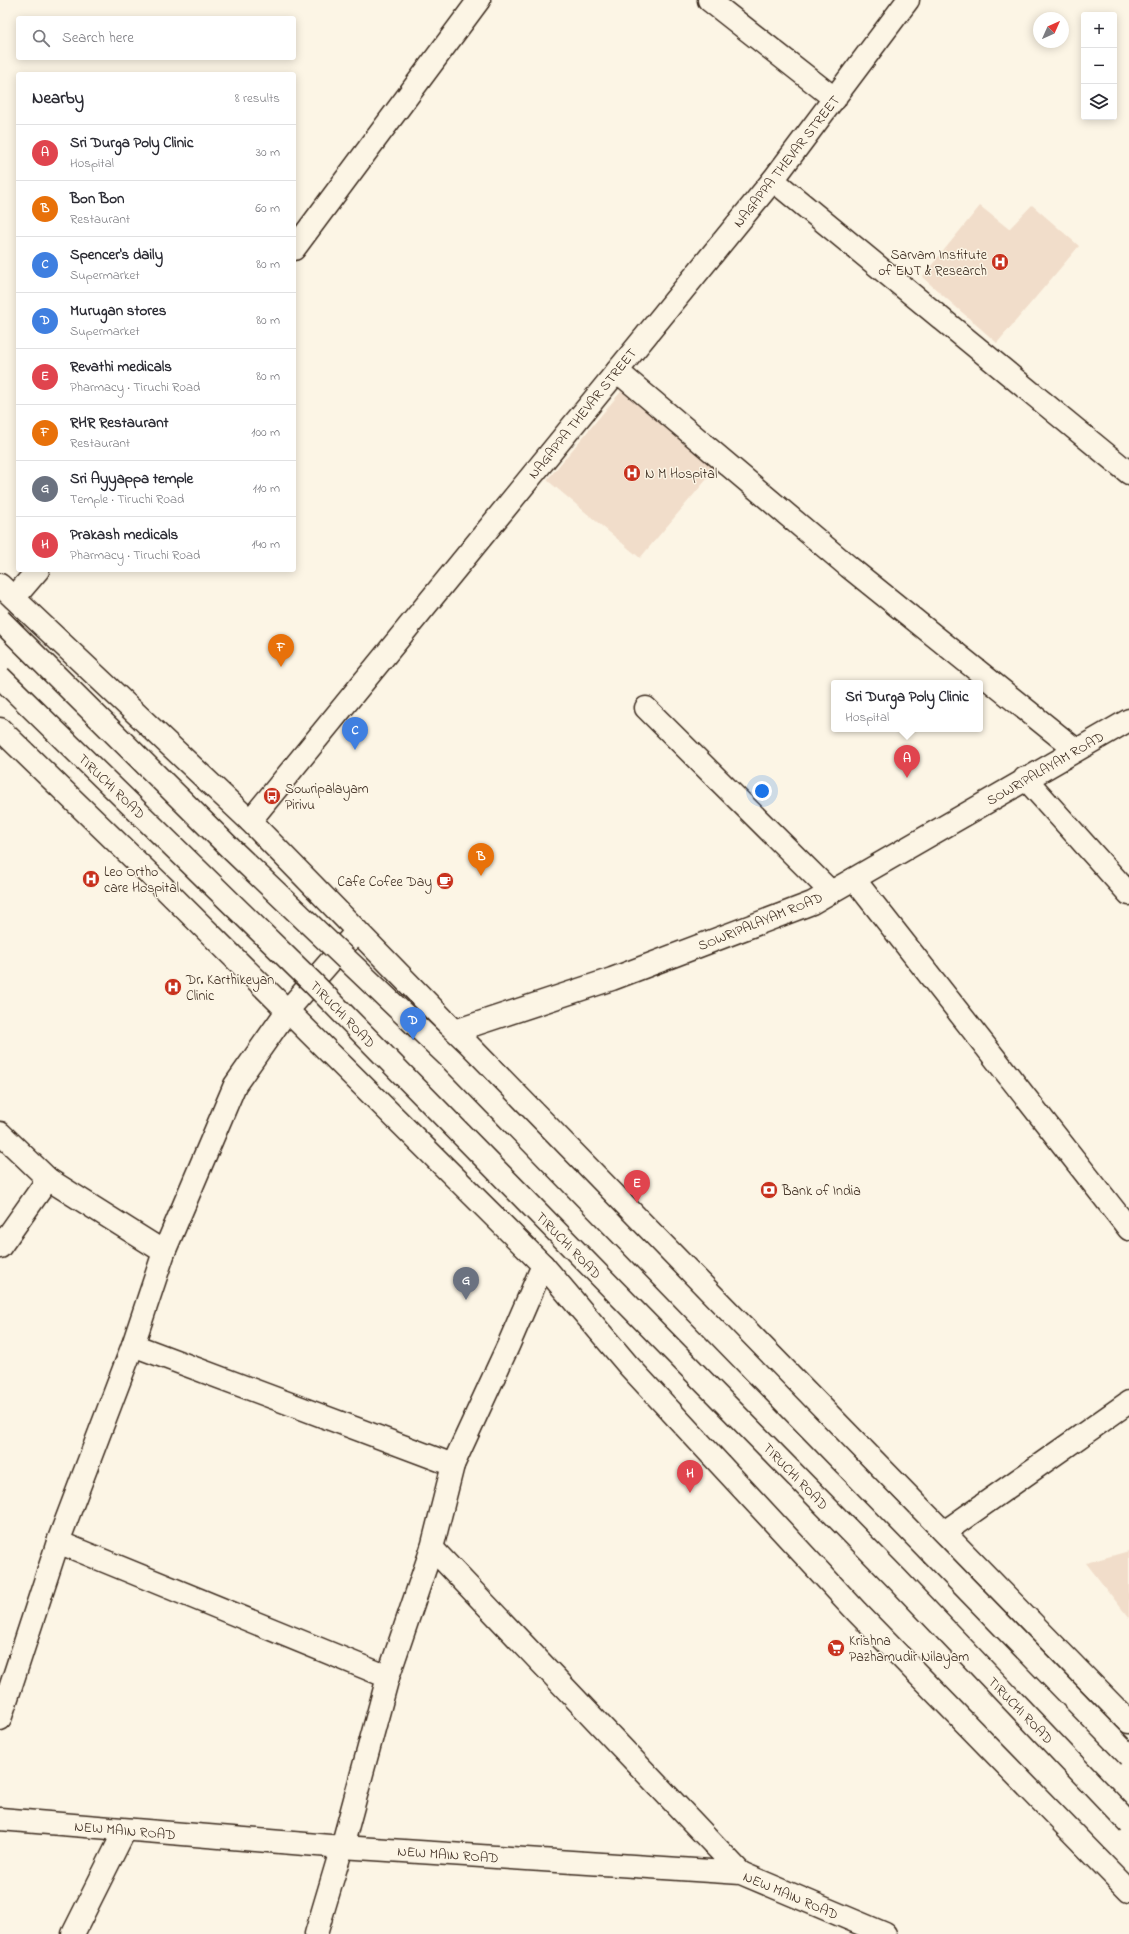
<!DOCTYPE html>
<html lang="en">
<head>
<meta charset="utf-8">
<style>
	:root { --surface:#fff; --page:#f2f2f3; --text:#2b2b33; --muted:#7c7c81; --line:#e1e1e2; --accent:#c8321e }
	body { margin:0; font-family:"Indie Flower",sans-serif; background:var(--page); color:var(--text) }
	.controls { position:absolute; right:12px; top:12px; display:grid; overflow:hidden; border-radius:4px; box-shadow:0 2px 10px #0003 }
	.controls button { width:36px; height:36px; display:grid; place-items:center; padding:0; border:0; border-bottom:1px solid var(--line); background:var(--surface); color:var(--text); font:20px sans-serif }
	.compass { position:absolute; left:1033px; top:12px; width:36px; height:36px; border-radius:50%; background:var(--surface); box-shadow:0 2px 10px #0003; rotate:45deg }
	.you { position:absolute; left:762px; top:791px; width:14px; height:14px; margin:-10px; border:3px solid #fff; border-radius:50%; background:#1a73e8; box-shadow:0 0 0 6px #1a73e833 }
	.badge { display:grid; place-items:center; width:26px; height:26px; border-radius:50%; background:var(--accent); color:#fff; font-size:13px; font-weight:700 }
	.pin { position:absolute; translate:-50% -33px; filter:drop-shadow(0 1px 2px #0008) }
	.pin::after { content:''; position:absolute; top:21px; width:14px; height:12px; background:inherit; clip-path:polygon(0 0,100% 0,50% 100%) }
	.popup { position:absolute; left:831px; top:680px; width:152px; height:52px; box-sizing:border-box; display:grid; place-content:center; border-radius:4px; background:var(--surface); filter:drop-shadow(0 1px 3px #0005); font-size:13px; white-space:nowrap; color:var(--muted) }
	.popup b { font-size:15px; color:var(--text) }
	.popup::after { content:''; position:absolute; left:50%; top:100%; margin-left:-8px; border:8px solid transparent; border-top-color:var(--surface) }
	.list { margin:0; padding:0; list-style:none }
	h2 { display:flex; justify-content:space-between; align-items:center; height:52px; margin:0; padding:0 16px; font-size:17px }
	h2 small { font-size:13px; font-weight:400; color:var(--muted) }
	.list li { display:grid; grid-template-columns:26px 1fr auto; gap:12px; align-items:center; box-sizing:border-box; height:56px; padding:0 16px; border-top:1px solid var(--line) }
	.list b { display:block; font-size:15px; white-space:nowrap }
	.list p { margin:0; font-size:13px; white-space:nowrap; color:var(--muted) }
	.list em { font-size:13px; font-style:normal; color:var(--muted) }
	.icon { flex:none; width:22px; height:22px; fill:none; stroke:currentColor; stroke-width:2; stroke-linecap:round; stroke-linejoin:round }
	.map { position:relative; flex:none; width:1129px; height:1934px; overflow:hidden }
	.search { position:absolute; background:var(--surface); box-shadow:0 2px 10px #0003; left:16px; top:16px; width:280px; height:44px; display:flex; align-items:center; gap:10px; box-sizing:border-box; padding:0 14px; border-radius:4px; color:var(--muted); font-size:15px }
	.panel { position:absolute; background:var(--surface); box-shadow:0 2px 10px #0003; left:16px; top:72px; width:280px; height:500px; border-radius:4px }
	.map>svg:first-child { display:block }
	.built { fill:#f1ddca }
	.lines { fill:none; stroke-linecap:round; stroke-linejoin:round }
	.minor-casing { stroke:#3b2a1e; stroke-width:25 }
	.tertiary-casing { stroke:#3b2a1e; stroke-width:25 }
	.minor { stroke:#fcf5e5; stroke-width:22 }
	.tertiary { stroke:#fcf5e5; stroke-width:22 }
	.trunk-bridge-casing { stroke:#3b2a1e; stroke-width:25; stroke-linecap:butt }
	.trunk-bridge { stroke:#fcf5e5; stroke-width:22 }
	.labels { text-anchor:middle; stroke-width:3; stroke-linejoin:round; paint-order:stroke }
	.street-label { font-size:14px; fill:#3b2a1e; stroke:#fcf5e5 }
	.poi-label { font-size:14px; fill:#3b2a1e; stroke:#fcf5e5; text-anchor:start }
</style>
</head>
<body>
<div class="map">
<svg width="1129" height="1934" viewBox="0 0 1129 1934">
	<rect width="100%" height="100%" fill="#fcf5e5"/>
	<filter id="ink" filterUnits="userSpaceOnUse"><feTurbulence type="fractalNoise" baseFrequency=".025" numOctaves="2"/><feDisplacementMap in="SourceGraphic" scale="8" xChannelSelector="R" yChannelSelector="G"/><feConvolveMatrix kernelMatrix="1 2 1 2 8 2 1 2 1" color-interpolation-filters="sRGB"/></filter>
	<g filter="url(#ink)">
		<g class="built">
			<polygon points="1032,205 1079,246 997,343 922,277 980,206 1009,229"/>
			<polygon points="624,388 718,466 640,558 547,480"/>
			<polygon points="1129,1551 1129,1618 1086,1563"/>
		</g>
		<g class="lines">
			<defs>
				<g id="minor">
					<polyline points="709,0 835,99"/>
					<polyline points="773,180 1129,473"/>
					<polyline points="294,249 479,0"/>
					<polyline points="617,371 849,567 1076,750"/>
					<polyline points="14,598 38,570"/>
					<polyline points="646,708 831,892"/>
					<polyline points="1025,778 1129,894"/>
					<polyline points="250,821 773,180 908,0"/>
					<polyline points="854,879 1129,1229"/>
					<polyline points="0,1133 48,1179 164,1252"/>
					<polyline points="0,1247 48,1179"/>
					<polyline points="133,1345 453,1465"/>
					<polyline points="943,1533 1129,1402"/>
					<polyline points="58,1542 388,1677"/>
					<polyline points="432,1548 741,1873"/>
					<polyline points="0,1719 58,1542 133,1345 164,1252 235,1085 287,1011 357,931"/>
					<polyline points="0,1819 342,1847 741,1873 885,1934"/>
					<polyline points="73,1934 125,1830"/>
					<polyline points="316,1934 342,1847 388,1677 432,1548 453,1465 508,1346 543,1265"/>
				</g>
				<g id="tertiary">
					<polyline points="0,585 250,821 1129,1722"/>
					<polyline points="0,729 163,887 543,1265 628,1365 857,1612 1129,1891"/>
					<polyline points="455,1031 612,979 812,903 1129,720"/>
				</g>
			</defs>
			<use href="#minor" class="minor-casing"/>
			<use href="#tertiary" class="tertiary-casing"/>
			<use href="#minor" class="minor"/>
			<use href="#tertiary" class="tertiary"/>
			<defs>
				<g id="trunk-bridge">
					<polyline points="0,620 232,850 452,1060 1129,1756"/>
					<polyline points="0,677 313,983 897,1579 1129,1823"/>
				</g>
			</defs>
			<use href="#trunk-bridge" class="trunk-bridge-casing"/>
			<use href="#trunk-bridge" class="trunk-bridge"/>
		</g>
	</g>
	<defs>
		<symbol id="hospital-disc" viewBox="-11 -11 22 22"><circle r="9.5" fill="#c8321e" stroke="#fcf5e5"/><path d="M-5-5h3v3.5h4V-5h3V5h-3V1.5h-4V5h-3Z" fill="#fff"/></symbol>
		<symbol id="bus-disc" viewBox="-11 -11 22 22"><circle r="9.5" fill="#c8321e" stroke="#fcf5e5"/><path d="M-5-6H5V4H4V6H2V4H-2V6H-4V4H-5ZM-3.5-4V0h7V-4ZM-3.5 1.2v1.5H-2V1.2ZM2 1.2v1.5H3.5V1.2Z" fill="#fff"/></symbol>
		<symbol id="cafe-disc" viewBox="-11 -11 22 22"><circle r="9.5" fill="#c8321e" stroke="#fcf5e5"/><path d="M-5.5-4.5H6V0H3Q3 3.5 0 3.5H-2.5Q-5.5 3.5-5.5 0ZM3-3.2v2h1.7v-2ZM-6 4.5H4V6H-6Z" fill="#fff"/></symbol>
		<symbol id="bank-disc" viewBox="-11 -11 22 22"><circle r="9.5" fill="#c8321e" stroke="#fcf5e5"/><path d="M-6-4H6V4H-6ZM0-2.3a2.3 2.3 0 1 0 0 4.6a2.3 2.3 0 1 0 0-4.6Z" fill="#fff"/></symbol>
		<symbol id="supermarket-disc" viewBox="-11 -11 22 22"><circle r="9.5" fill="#c8321e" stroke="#fcf5e5"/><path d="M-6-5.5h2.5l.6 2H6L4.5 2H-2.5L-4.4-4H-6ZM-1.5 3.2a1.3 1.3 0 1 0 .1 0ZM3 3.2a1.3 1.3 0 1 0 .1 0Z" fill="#fff"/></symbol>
	</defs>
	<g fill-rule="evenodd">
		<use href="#hospital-disc" x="990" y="252" width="20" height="20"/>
		<use href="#hospital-disc" x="622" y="463" width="20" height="20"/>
		<use href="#bus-disc" x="262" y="786" width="20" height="20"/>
		<use href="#hospital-disc" x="81" y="869" width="20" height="20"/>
		<use href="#cafe-disc" x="435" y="871" width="20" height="20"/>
		<use href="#hospital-disc" x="163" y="977" width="20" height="20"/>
		<use href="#bank-disc" x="759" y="1180" width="20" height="20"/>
		<use href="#supermarket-disc" x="826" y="1638" width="20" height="20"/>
	</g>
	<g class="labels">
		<g class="street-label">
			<text transform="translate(786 161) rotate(-52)" y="5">NAGAPPA THEVAR STREET</text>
			<text transform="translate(582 413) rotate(-51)" y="5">NAGAPPA THEVAR STREET</text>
			<text transform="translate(1045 768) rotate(-30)" y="5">SOWRIPALAYAM ROAD</text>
			<text transform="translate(112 786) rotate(44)" y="5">TIRUCHI ROAD</text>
			<text transform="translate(760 921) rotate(-22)" y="5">SOWRIPALAYAM ROAD</text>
			<text transform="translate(343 1014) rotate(46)" y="5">TIRUCHI ROAD</text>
			<text transform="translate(569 1245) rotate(46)" y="5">TIRUCHI ROAD</text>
			<text transform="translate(796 1476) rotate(46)" y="5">TIRUCHI ROAD</text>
			<text transform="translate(1021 1710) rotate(46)" y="5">TIRUCHI ROAD</text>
			<text transform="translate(125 1830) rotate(5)" y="5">NEW MAIN ROAD</text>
			<text transform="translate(448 1854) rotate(4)" y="5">NEW MAIN ROAD</text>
			<text transform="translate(791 1895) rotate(23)" y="5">NEW MAIN ROAD</text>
		</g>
		<g class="poi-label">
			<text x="987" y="259" text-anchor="end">Sarvam Institute<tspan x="987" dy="16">of ENT &amp; Research</tspan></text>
			<text x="645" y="478">N M Hospital</text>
			<text x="285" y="793">Sowripalayam<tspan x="285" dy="16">Pirivu</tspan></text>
			<text x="104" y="876">Leo Ortho<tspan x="104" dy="16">care Hospital</tspan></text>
			<text x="432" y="886" text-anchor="end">Cafe Cofee Day</text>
			<text x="186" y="984">Dr. Karthikeyan<tspan x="186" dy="16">Clinic</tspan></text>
			<text x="782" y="1195">Bank of India</text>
			<text x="849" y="1645">Krishna<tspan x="849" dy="16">Pazhamudir Nilayam</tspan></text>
		</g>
	</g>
</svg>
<div class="controls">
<button>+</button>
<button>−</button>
<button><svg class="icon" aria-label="layers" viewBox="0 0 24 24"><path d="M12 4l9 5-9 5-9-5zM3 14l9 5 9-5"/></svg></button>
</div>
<svg class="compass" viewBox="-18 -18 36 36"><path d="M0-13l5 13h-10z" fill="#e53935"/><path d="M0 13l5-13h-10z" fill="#7c7c81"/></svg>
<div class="you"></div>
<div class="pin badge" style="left:907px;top:778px;background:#e0444e">A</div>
<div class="popup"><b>Sri Durga Poly Clinic</b>Hospital</div>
<div class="pin badge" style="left:481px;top:876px;background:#e8710a">B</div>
<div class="pin badge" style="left:355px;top:750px;background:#3f7fe0">C</div>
<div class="pin badge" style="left:413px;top:1040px;background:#3f7fe0">D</div>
<div class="pin badge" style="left:637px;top:1203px;background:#e0444e">E</div>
<div class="pin badge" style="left:281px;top:667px;background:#e8710a">F</div>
<div class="pin badge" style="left:466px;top:1300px;background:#6b7280">G</div>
<div class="pin badge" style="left:690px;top:1493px;background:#e0444e">H</div>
<div class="search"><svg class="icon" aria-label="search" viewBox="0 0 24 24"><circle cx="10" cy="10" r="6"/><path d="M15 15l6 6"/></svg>Search here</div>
<section class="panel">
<h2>Nearby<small>8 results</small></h2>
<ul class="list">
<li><span class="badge" style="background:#e0444e">A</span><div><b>Sri Durga Poly Clinic</b><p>Hospital</p></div><em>30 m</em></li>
<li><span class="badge" style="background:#e8710a">B</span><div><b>Bon Bon</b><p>Restaurant</p></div><em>60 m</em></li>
<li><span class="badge" style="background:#3f7fe0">C</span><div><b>Spencer's daily</b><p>Supermarket</p></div><em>80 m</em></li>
<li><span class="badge" style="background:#3f7fe0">D</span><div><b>Murugan stores</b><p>Supermarket</p></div><em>80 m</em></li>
<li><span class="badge" style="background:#e0444e">E</span><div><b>Revathi medicals</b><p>Pharmacy · Tiruchi Road</p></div><em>80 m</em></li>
<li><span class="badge" style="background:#e8710a">F</span><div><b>RHR Restaurant</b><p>Restaurant</p></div><em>100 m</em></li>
<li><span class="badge" style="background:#6b7280">G</span><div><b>Sri Ayyappa temple</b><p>Temple · Tiruchi Road</p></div><em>110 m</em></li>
<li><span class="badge" style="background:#e0444e">H</span><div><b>Prakash medicals</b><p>Pharmacy · Tiruchi Road</p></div><em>140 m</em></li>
</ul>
</section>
</div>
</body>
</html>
